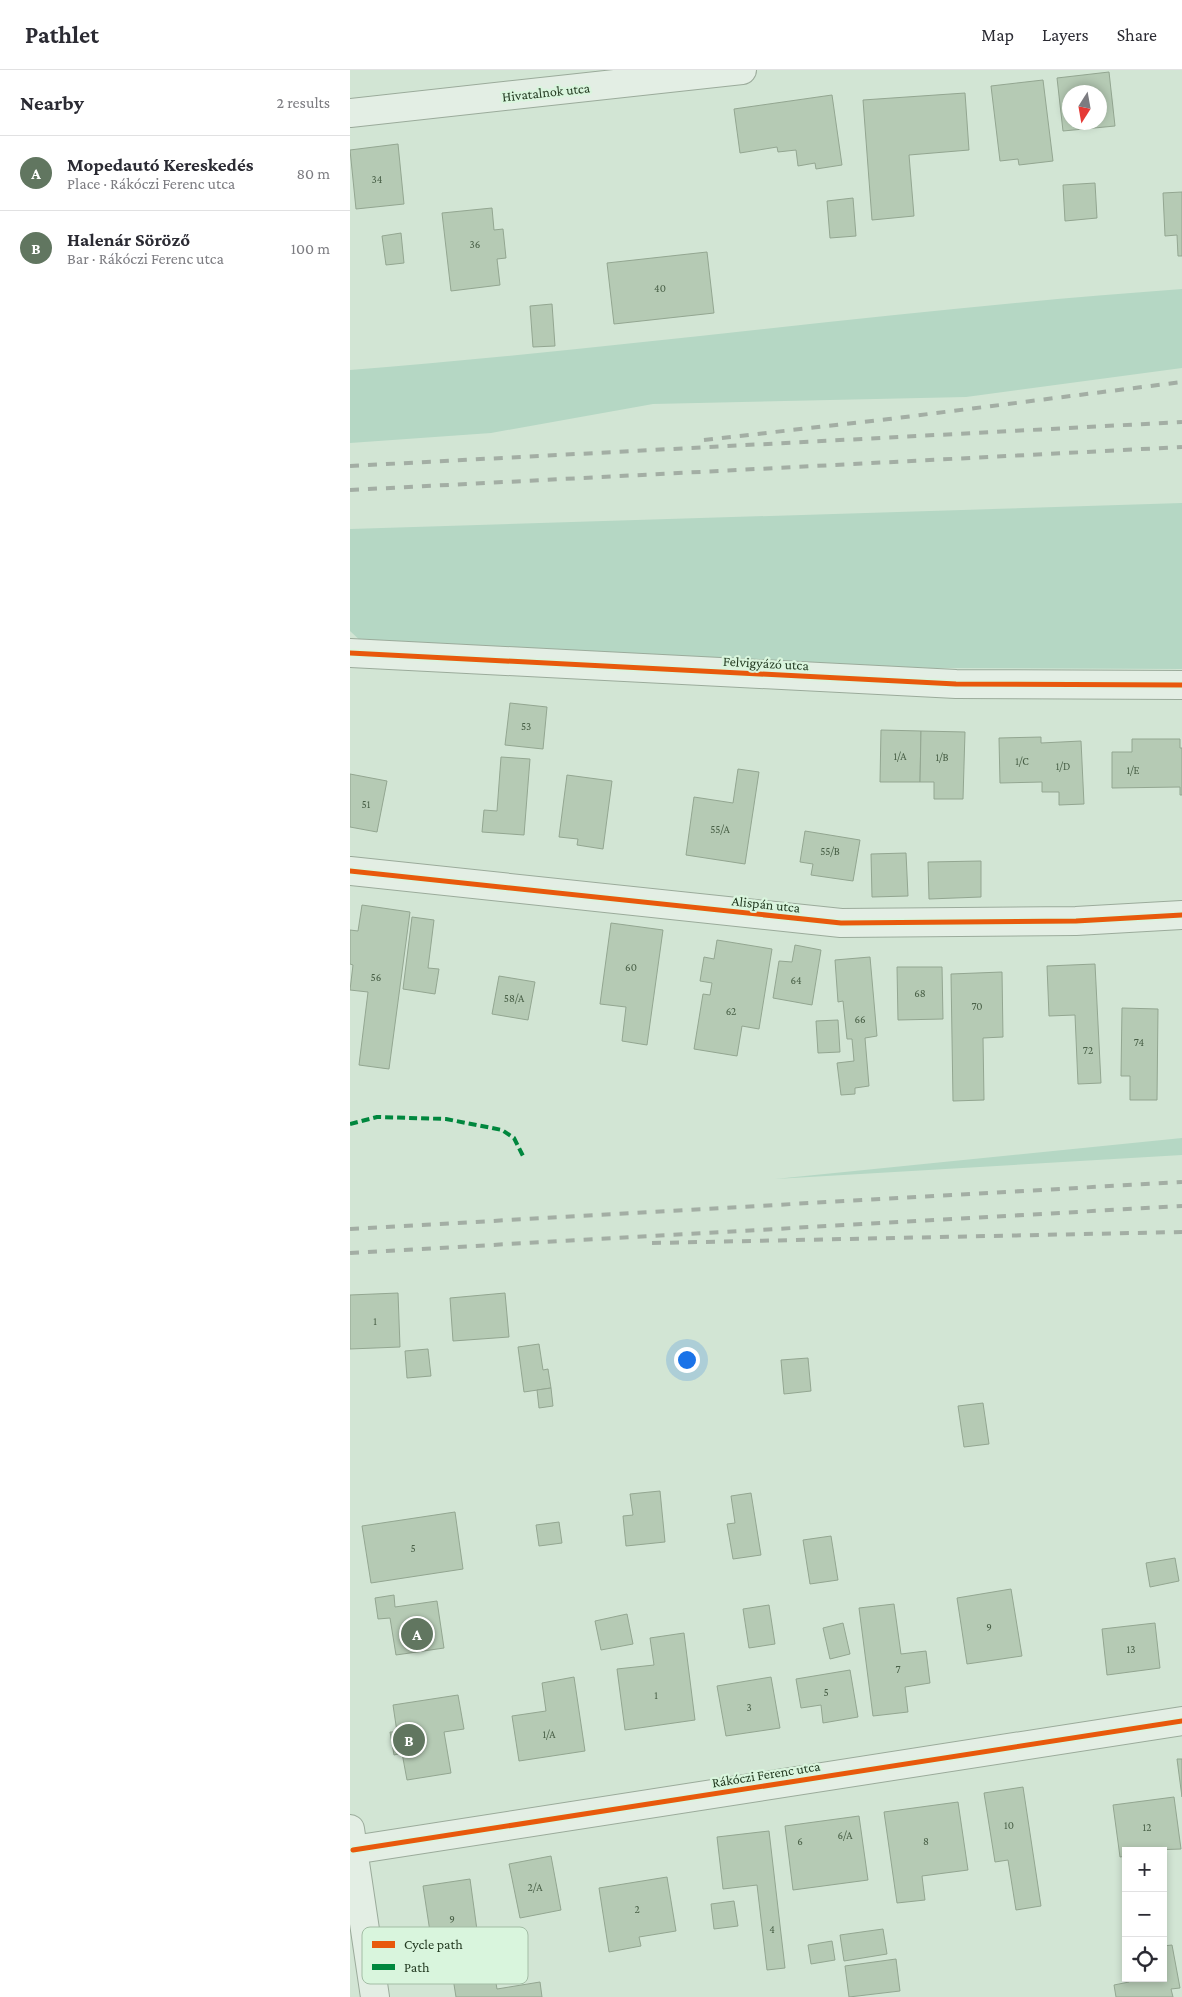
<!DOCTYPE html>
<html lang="en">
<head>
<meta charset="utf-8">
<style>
	:root { --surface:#fff; --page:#f7f7f7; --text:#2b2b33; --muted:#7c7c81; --line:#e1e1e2; --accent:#617660 }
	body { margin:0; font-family:"Crimson Pro",serif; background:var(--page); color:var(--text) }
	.controls { position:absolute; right:15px; bottom:15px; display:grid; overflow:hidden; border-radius:0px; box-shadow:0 2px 8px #0003 }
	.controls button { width:45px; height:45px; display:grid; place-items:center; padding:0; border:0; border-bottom:1px solid var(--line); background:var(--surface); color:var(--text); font:25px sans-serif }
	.compass { position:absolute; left:712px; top:15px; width:45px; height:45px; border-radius:50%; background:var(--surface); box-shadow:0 2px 8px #0003; rotate:191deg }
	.you { position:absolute; left:336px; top:1289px; width:18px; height:18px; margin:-12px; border:4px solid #fff; border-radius:50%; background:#1a73e8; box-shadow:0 0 0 8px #1a73e833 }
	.badge { display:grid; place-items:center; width:32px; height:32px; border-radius:50%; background:var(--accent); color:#fff; font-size:16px; font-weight:700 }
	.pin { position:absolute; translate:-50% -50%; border:2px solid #fff; box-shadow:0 1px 5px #0006 }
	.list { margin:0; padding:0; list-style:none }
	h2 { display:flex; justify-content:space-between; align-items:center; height:65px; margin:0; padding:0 20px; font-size:21px }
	h2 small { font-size:16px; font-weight:400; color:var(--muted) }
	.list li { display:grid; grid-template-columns:32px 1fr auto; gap:15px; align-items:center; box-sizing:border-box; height:75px; padding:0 20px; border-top:1px solid var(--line) }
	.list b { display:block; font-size:19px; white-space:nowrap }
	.list p { margin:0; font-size:16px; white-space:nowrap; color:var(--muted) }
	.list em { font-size:16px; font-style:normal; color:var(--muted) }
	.icon { flex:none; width:28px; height:28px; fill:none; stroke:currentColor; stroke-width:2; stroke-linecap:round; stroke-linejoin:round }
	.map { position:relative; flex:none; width:832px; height:1927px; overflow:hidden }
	header { display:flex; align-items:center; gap:30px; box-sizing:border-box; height:70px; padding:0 25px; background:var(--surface); border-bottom:1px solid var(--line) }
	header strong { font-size:24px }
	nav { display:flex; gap:28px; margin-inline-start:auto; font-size:18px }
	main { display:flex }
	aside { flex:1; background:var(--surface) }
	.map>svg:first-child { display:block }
	.green { fill:#b5d7c4 }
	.building { fill:#b5cab4; stroke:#93a691; fill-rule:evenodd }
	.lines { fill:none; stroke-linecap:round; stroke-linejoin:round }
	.minor-casing { stroke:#9bab9b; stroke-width:30 }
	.minor { stroke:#e3eee4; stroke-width:28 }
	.rail { stroke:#a3aea4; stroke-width:4; stroke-dasharray:9 9; stroke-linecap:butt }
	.quiet { stroke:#00873e; stroke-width:4; stroke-dasharray:8 4; stroke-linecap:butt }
	.cycleway-casing { stroke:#d9f5dd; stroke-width:8 }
	.cycleway { stroke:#e8590c; stroke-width:5 }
	.labels { text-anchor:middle; stroke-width:4.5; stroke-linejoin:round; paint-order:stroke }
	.number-label { font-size:11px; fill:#485f46 }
	.street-label { font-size:14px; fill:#243b22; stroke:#d9f5dd }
	.key { fill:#d9f5dd; stroke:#a3bda5; stroke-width:1 }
	.key-label { font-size:14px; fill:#243b22 }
</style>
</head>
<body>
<header>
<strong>Pathlet</strong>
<nav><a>Map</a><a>Layers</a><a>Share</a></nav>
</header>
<main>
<aside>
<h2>Nearby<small>2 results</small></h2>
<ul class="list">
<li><span class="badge">A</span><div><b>Mopedautó Kereskedés</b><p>Place · Rákóczi Ferenc utca</p></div><em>80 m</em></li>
<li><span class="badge">B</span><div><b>Halenár Söröző</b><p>Bar · Rákóczi Ferenc utca</p></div><em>100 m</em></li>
</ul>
</aside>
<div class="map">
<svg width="832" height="1927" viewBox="0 0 832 1927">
	<rect width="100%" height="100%" fill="#d2e5d4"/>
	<g class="green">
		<path d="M832,219V298L616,327L303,334L141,363L0,373V300C278,278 554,239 832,219Z"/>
		<polygon points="832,433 832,599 581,598 14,574 0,561 0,459"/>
		<polygon points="832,1068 832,1085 425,1109"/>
	</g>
	<g class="building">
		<path d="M759,2L765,56L713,61L707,8ZM720,22H750V52H720Z"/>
		<polygon points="693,10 703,91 669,95 668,89 650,91 641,16"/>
		<polygon points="615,23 619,80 559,85 564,146 522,150 513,30"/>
		<polygon points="482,25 492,95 466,99 465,93 448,96 446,80 428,82 427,77 390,83 384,39"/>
		<polygon points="48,74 54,134 6,139 0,80"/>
		<polygon points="745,113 747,148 715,151 713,115"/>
		<polygon points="832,122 832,186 828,186 827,165 815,166 813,123"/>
		<polygon points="503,128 506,166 480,168 477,131"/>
		<polygon points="142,138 144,160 153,159 156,188 147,189 150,215 101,221 92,143"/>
		<polygon points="51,163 54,193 36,195 32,166"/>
		<polygon points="357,182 364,243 264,254 257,193"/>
		<polygon points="202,234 205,276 183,277 180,236"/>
		<polygon points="160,633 197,637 193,679 155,675"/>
		<polygon points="531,660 571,661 570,712 530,712"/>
		<polygon points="571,661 615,662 613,729 584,729 584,712 570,712"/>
		<polygon points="691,667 691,673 731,671 734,734 709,735 709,722 692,722 692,712 650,713 649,668"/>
		<polygon points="782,669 830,669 830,678 832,678 832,725 830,725 830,717 762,718 762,682 782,682"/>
		<polygon points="151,687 180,689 174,765 132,762 134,740 147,741"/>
		<polygon points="388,699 409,702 395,794 336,785 344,727 383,733"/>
		<polygon points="0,704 37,711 27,762 0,757"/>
		<polygon points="217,705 262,711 253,779 227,775 228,769 209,767"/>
		<polygon points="455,761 510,770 503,811 461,805 463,794 450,792"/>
		<polygon points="556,783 558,826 522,827 521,784"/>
		<polygon points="631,791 631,827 579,829 578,792"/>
		<polygon points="12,835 60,842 39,999 9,995 18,922 0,920 3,895 0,894 0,860 8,861"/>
		<polygon points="62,847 84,850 78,898 89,899 85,924 53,919"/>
		<polygon points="261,853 313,860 297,975 272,971 276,937 250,934"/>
		<polygon points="367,870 422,879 409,959 392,956 387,986 344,979 353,924 360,925 362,913 350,911 354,887 364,889"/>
		<polygon points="445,875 471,880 462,935 423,928 429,891 442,892"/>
		<polygon points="520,887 527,966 515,968 519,1016 505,1018 505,1024 491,1025 487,993 504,991 502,969 497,969 493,931 488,932 485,890"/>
		<polygon points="745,894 751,1013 728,1014 725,945 699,946 697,896"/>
		<polygon points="547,897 592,897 593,949 548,950"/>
		<polygon points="652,902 653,967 633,968 634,1030 603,1031 601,904"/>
		<polygon points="149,906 185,912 178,950 142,944"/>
		<polygon points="772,938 808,939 807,1030 780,1030 780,1006 771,1006"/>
		<polygon points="488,950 490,982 468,983 466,951"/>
		<polygon points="48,1223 50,1277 0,1279 0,1225"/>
		<polygon points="155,1223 159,1267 103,1271 100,1228"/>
		<polygon points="189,1274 193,1300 198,1299 201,1318 174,1322 168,1277"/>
		<polygon points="78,1279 81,1306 57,1308 55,1281"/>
		<polygon points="458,1288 461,1321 434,1324 431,1290"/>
		<polygon points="201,1318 203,1336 189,1338 187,1320"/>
		<polygon points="633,1333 639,1374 614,1377 608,1336"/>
		<polygon points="310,1421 315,1472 276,1476 273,1446 283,1445 280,1424"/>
		<polygon points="401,1423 411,1485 383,1489 377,1454 385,1453 381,1426"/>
		<polygon points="105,1442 113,1499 21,1513 12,1456"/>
		<polygon points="209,1452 212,1473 189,1476 186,1455"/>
		<polygon points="481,1466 488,1510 460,1514 453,1470"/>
		<polygon points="825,1488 829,1511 800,1517 796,1493"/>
		<polygon points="661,1519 672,1586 617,1594 607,1528"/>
		<polygon points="44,1525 45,1537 87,1531 94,1578 46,1585 40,1548 28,1549 25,1528"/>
		<polygon points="544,1534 551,1584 576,1581 580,1613 555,1617 558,1642 523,1646 509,1538"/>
		<polygon points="419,1535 425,1574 399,1578 393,1539"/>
		<polygon points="277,1544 283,1574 251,1580 245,1551"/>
		<polygon points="493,1553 500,1584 480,1589 473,1558"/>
		<polygon points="805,1553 810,1598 757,1605 752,1559"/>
		<polygon points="334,1563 345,1650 275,1660 267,1599 304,1595 300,1568"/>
		<polygon points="500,1600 508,1647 473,1653 471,1635 451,1638 446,1609"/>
		<polygon points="224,1607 235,1681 169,1691 162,1646 196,1641 192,1613"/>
		<polygon points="421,1607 430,1658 376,1666 367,1616"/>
		<polygon points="108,1625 114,1659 94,1662 101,1703 57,1710 52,1683 44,1685 40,1662 47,1662 43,1635"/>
		<polygon points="827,1689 832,1689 832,1727"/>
		<polygon points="673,1717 691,1836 666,1840 658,1790 645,1792 634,1723"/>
		<polygon points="824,1727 831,1779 776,1781 776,1786 770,1787 763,1735"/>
		<polygon points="608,1732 618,1800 572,1806 575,1830 547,1833 534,1742"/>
		<polygon points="509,1746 518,1810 443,1820 435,1756"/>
		<polygon points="419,1761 435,1898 417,1900 407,1815 373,1819 367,1767"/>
		<polygon points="201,1786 211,1840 170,1848 159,1794"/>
		<polygon points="317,1807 326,1861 289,1867 291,1876 259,1882 249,1818"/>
		<polygon points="120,1809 130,1882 84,1888 73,1816"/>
		<polygon points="384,1831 388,1856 364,1859 361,1834"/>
		<polygon points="533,1859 537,1884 494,1891 490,1865"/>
		<polygon points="482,1871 485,1890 461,1894 458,1875"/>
		<polygon points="822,1875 830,1918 821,1919 823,1927 766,1927 764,1915 779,1912 778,1908 813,1908 813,1876"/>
		<polygon points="546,1889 550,1921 499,1927 495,1896"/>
		<polygon points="143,1896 147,1919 190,1912 192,1927 106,1927 102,1902"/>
	</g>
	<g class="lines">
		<defs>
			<g id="minor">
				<polyline points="0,43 392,0"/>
				<polyline points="0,583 606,614 832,615"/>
				<polyline points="0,801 491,853 726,851 832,845"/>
				<polyline points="0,1759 25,1927"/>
				<polyline points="3,1780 832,1651"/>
			</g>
		</defs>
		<use href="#minor" class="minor-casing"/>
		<use href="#minor" class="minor"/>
		<g class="rail">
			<polyline points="354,370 539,349 832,312"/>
			<polyline points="0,396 832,352"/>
			<polyline points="0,420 832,377"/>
			<polyline points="0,1159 832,1112"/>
			<polyline points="302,1173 832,1162"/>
			<polyline points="0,1183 832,1136"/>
		</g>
		<polyline class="quiet" points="0,1054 27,1047 96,1049 152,1060 164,1068 174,1088"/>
		<defs>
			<g id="cycleway">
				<polyline points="0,583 606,614 832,615"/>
				<polyline points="0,801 491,853 726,851 832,845"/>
				<polyline points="3,1780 832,1651"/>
			</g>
		</defs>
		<use href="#cycleway" class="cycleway-casing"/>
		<use href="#cycleway" class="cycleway"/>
	</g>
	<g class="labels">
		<g class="number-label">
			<text x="27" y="113">34</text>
			<text x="125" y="178">36</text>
			<text x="310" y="222">40</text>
			<text x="176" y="660">53</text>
			<text x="550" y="690">1/A</text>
			<text x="592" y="691">1/B</text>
			<text x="672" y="695">1/C</text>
			<text x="713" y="700">1/D</text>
			<text x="783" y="704">1/E</text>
			<text x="16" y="738">51</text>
			<text x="370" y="763">55/A</text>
			<text x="480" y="785">55/B</text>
			<text x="281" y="901">60</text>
			<text x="26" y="911">56</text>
			<text x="446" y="914">64</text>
			<text x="570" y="927">68</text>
			<text x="164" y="932">58/A</text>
			<text x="627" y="940">70</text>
			<text x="381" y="945">62</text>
			<text x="510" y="953">66</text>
			<text x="789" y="976">74</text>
			<text x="738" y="984">72</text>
			<text x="25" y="1255">1</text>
			<text x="63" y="1482">5</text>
			<text x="639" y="1561">9</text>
			<text x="781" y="1583">13</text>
			<text x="548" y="1603">7</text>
			<text x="476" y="1626">5</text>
			<text x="306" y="1629">1</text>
			<text x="399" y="1641">3</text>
			<text x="199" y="1668">1/A</text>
			<text x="659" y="1759">10</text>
			<text x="797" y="1761">12</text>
			<text x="495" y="1769">6/A</text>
			<text x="450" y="1775">6</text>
			<text x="576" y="1775">8</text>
			<text x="185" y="1821">2/A</text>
			<text x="287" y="1843">2</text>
			<text x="102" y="1853">9</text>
			<text x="422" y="1863">4</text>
		</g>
		<g class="street-label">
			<text transform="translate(196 22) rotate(-6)" y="5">Hivatalnok utca</text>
			<text transform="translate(416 593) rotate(3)" y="5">Felvigyázó utca</text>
			<text transform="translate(416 834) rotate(6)" y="5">Alispán utca</text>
			<text transform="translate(416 1704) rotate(-9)" y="5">Rákóczi Ferenc utca</text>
		</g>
	</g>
	<rect x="12" y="1857" width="166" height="57" rx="8" class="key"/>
	<rect x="22" y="1871" width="23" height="7" fill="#e8590c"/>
	<rect x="22" y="1894" width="23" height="6" fill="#00873e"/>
	<g class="key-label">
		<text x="54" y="1879">Cycle path</text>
		<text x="54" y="1902">Path</text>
	</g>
</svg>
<div class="controls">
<button>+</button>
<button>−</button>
<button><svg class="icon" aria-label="locate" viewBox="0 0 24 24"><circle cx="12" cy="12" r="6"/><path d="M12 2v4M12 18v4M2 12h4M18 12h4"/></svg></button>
</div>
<svg class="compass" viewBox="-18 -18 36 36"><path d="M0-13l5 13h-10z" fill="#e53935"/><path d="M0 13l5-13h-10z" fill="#7c7c81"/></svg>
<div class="you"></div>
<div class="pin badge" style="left:67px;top:1564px">A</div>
<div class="pin badge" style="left:59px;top:1670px">B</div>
</div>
</main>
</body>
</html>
